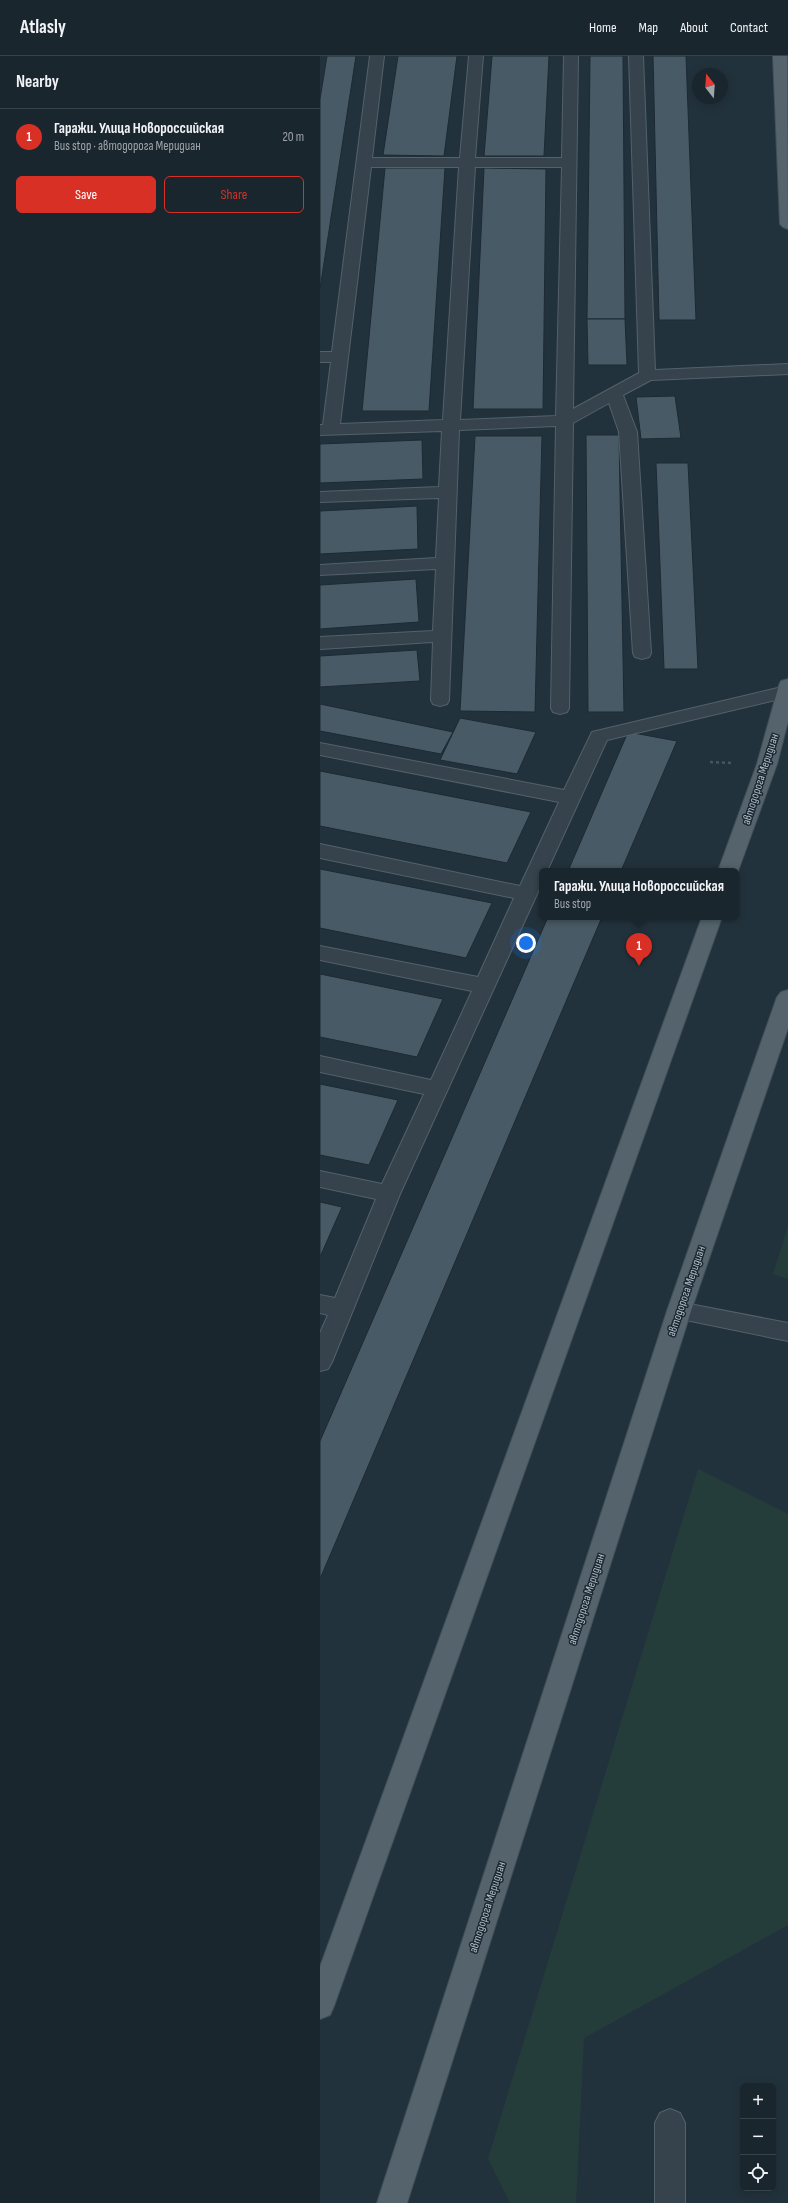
<!DOCTYPE html>
<html lang="en">
<head>
<meta charset="utf-8">
<style>
	:root { --surface:#1a262d; --page:#273239; --text:#f1f3f6; --muted:#9fa5aa; --line:#384349; --accent:#d93025 }
	body { margin:0; font-family:"Sofia Sans Condensed",sans-serif; background:var(--page); color:var(--text) }
	.controls { position:absolute; right:12px; bottom:12px; display:grid; overflow:hidden; border-radius:6px; box-shadow:0 2px 10px #0003 }
	.controls button { width:36px; height:36px; display:grid; place-items:center; padding:0; border:0; border-bottom:1px solid var(--line); background:var(--surface); color:var(--text); font:20px sans-serif }
	.compass { position:absolute; left:372px; top:12px; width:36px; height:36px; border-radius:50%; background:var(--surface); box-shadow:0 2px 10px #0003; rotate:343deg }
	.you { position:absolute; left:206px; top:887px; width:14px; height:14px; margin:-10px; border:3px solid #fff; border-radius:50%; background:#1a73e8; box-shadow:0 0 0 6px #1a73e833 }
	.badge { display:grid; place-items:center; width:26px; height:26px; border-radius:50%; background:var(--accent); color:#fff; font-size:13px; font-weight:700 }
	.pin { position:absolute; translate:-50% -33px; filter:drop-shadow(0 1px 2px #0008) }
	.pin::after { content:''; position:absolute; top:21px; width:14px; height:12px; background:inherit; clip-path:polygon(0 0,100% 0,50% 100%) }
	.popup { position:absolute; left:219px; top:812px; width:200px; height:52px; box-sizing:border-box; display:grid; place-content:center; border-radius:6px; background:var(--surface); filter:drop-shadow(0 1px 3px #0005); font-size:13px; white-space:nowrap; color:var(--muted) }
	.popup b { font-size:15px; color:var(--text) }
	.popup::after { content:''; position:absolute; left:50%; top:100%; margin-left:-8px; border:8px solid transparent; border-top-color:var(--surface) }
	.list { margin:0; padding:0; list-style:none }
	h2 { display:flex; justify-content:space-between; align-items:center; height:52px; margin:0; padding:0 16px; font-size:17px }
	h2 small { font-size:13px; font-weight:400; color:var(--muted) }
	.list li { display:grid; grid-template-columns:26px 1fr auto; gap:12px; align-items:center; box-sizing:border-box; height:56px; padding:0 16px; border-top:1px solid var(--line) }
	.list b { display:block; font-size:15px; white-space:nowrap }
	.list p { margin:0; font-size:13px; white-space:nowrap; color:var(--muted) }
	.list em { font-size:13px; font-style:normal; color:var(--muted) }
	.actions { display:flex; gap:8px; padding:12px 16px }
	.actions a { flex:1; padding:9px 0; border:1px solid var(--accent); border-radius:6px; text-align:center; font-size:14px; color:var(--accent) }
	.actions .main { background:var(--accent); color:#fff }
	.icon { flex:none; width:22px; height:22px; fill:none; stroke:currentColor; stroke-width:2; stroke-linecap:round; stroke-linejoin:round }
	.map { position:relative; flex:none; width:468px; height:2147px; overflow:hidden }
	header { display:flex; align-items:center; gap:24px; box-sizing:border-box; height:56px; padding:0 20px; background:var(--surface); border-bottom:1px solid var(--line) }
	header strong { font-size:19px }
	nav { display:flex; gap:22px; margin-inline-start:auto; font-size:14px }
	main { display:flex }
	aside { flex:1; background:var(--surface) }
	.map>svg:first-child { display:block }
	.green { fill:#243d3b }
	.building { fill:#485a65; stroke:#1d2a33 }
	.lines { fill:none; stroke-linecap:round; stroke-linejoin:round }
	.minor-casing { stroke:#54616a; stroke-width:2 }
	.major-casing { stroke:#424f58; stroke-width:2 }
	.path { stroke:#425958; stroke-width:2.5; stroke-dasharray:3 3; stroke-linecap:butt }
	.minor { fill:#36434c; fill-rule:evenodd }
	.major { fill:#54636c; fill-rule:evenodd }
	.labels { text-anchor:middle; stroke-width:3; stroke-linejoin:round; paint-order:stroke }
	.street-label { font-size:12px; fill:#b1bec8; stroke:#1b2831 }
</style>
</head>
<body>
<header>
<strong>Atlasly</strong>
<nav><a>Home</a><a>Map</a><a>About</a><a>Contact</a></nav>
</header>
<main>
<aside>
<h2>Nearby<small></small></h2>
<ul class="list">
<li><span class="badge">1</span><div><b>Гаражи. Улица Новороссийская</b><p>Bus stop · автодорога Меридиан</p></div><em>20 m</em></li>
</ul>
<div class="actions"><a class="main">Save</a><a>Share</a></div>
</aside>
<div class="map">
<svg width="468" height="2147" viewBox="0 0 468 2147">
	<rect width="100%" height="100%" fill="#22323c"/>
	<g class="green">
		<polygon points="468,1170 468,1223 453,1218"/>
		<polygon points="378,1413 468,1458 468,1869 264,1982 256,2147 190,2147 168,2103"/>
	</g>
	<g class="building">
		<polygon points="7,0 36,0 0,233 0,43"/>
		<polygon points="78,0 137,0 124,100 63,99"/>
		<polygon points="172,0 229,0 224,100 164,100"/>
		<polygon points="270,0 303,0 305,263 267,263"/>
		<polygon points="333,0 366,0 376,264 339,264"/>
		<polygon points="65,112 125,112 109,355 42,355"/>
		<polygon points="164,112 226,113 223,353 153,353"/>
		<polygon points="267,263 305,263 307,309 268,309"/>
		<polygon points="355,340 361,382 321,383 316,341"/>
		<polygon points="266,379 299,379 304,656 268,656"/>
		<polygon points="155,380 222,380 215,656 140,655"/>
		<polygon points="102,384 103,423 0,427 0,388"/>
		<polygon points="336,407 368,407 378,613 344,613"/>
		<polygon points="97,450 98,493 0,498 0,455"/>
		<polygon points="96,523 99,566 0,573 0,529"/>
		<polygon points="97,594 100,625 0,631 0,600"/>
		<polygon points="0,648 133,676 121,698 0,675"/>
		<polygon points="140,662 216,676 197,718 120,704"/>
		<polygon points="308,676 357,685 301,815 248,815"/>
		<polygon points="0,715 211,756 187,807 0,770"/>
		<polygon points="0,813 172,847 146,902 0,872"/>
		<polygon points="228,861 282,861 0,1523 0,1385"/>
		<polygon points="0,918 123,943 97,1001 0,981"/>
		<polygon points="0,1028 78,1044 49,1109 0,1099"/>
		<polygon points="0,1146 22,1151 0,1201"/>
	</g>
	<g class="lines">
		<defs>
			<g id="minor">
				<path d="M50,0H64L52,102H140L149,0H163L155,102H242L244,0H258L253,353L319,317L309,0H323L335,314L468,308V318L331,324L303,339L317,376L331,597L329,601L322,603L315,601L313,597L299,376L289,347L253,367L249,652L247,656L240,658L233,656L231,652L236,370L139,374L129,644L127,648L120,650L113,648L111,644L113,586L0,593V581L113,575L116,513L0,519V509L116,502L119,442L0,446V436L119,431L122,375L0,379V369H3L11,306H0V296H12ZM51,111H139L123,364L20,368ZM155,111H242L236,360L140,364Z"/>
				<polygon points="466,630 468,631 468,641 287,684 227,815 222,815 222,826 217,838 80,1138 12,1306 8,1313 0,1315 0,1277 8,1259 0,1257 0,1239 15,1242 56,1143 0,1131 0,1115 62,1128 104,1038 0,1016 0,1000 111,1024 152,935 0,904 0,890 158,921 194,842 0,802 0,788 200,830 239,746 0,699 0,687 244,734 272,676"/>
				<polygon points="359,1246 468,1267 468,1285 351,1261 347,1255 351,1249"/>
				<polygon points="350,2053 360,2057 365,2067 365,2147 335,2147 335,2067 340,2057"/>
			</g>
			<g id="major">
				<polygon points="453,0 467,0 468,173 463,171 460,168"/>
				<polygon points="468,623 468,665 457,708 418,815 416,818 416,815 398,815 437,708 459,629 461,625"/>
				<polygon points="382,861 402,861 14,1950 10,1959 0,1963 0,1911"/>
				<polygon points="468,934 468,972 371,1255 87,2147 57,2147 347,1255 457,941 461,936"/>
			</g>
		</defs>
		<use href="#minor" class="minor-casing"/>
		<use href="#major" class="major-casing"/>
		<polyline class="path" points="390,706 411,707"/>
		<use href="#minor" class="minor"/>
		<use href="#major" class="major"/>
	</g>
	<g class="labels">
		<g class="street-label">
			<text transform="translate(440 723) rotate(-72)" y="4">автодорога Меридиан</text>
			<text transform="translate(366 1235) rotate(-71)" y="4">автодорога Меридиан</text>
			<text transform="translate(266 1543) rotate(-72)" y="4">автодорога Меридиан</text>
			<text transform="translate(167 1851) rotate(-72)" y="4">автодорога Меридиан</text>
		</g>
	</g>
</svg>
<div class="controls">
<button>+</button>
<button>−</button>
<button><svg class="icon" aria-label="locate" viewBox="0 0 24 24"><circle cx="12" cy="12" r="6"/><path d="M12 2v4M12 18v4M2 12h4M18 12h4"/></svg></button>
</div>
<svg class="compass" viewBox="-18 -18 36 36"><path d="M0-13l5 13h-10z" fill="#e53935"/><path d="M0 13l5-13h-10z" fill="#9fa5aa"/></svg>
<div class="you"></div>
<div class="pin badge" style="left:319px;top:910px">1</div>
<div class="popup"><b>Гаражи. Улица Новороссийская</b>Bus stop</div>
</div>
</main>
</body>
</html>
